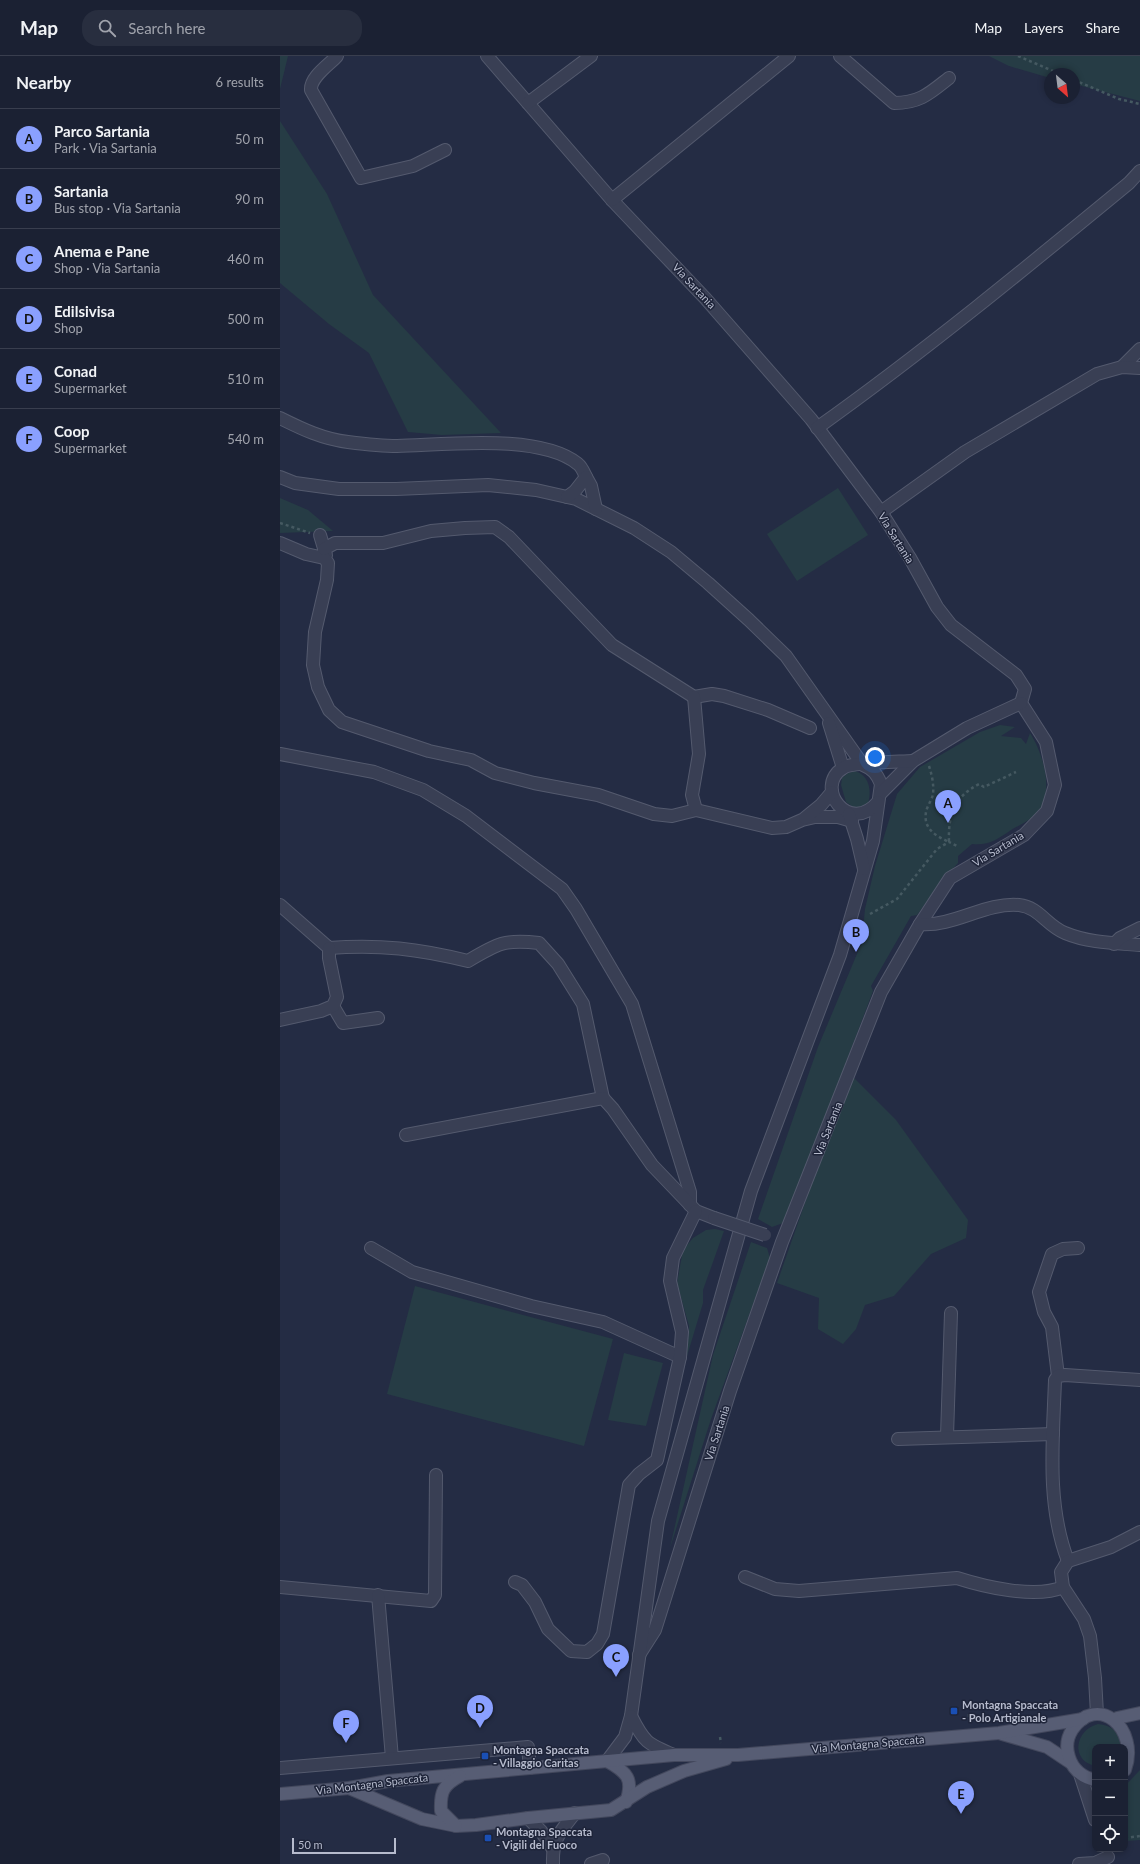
<!DOCTYPE html>
<html lang="en">
<head>
<meta charset="utf-8">
<style>
	:root { --surface:#1b2133; --page:#282e3f; --text:#f1f3f6; --muted:#a0a3ac; --line:#393e4e; --accent:#8aa0ff }
	body { margin:0; font-family:Lato,sans-serif; background:var(--page); color:var(--text) }
	.controls { position:absolute; right:12px; bottom:12px; display:grid; overflow:hidden; border-radius:8px; box-shadow:0 2px 6px #0003 }
	.controls button { width:36px; height:36px; display:grid; place-items:center; padding:0; border:0; border-bottom:1px solid var(--line); background:var(--surface); color:var(--text); font:20px sans-serif }
	.compass { position:absolute; left:764px; top:12px; width:36px; height:36px; border-radius:50%; background:var(--surface); box-shadow:0 2px 6px #0003; rotate:152deg }
	.scale { position:absolute; left:12px; bottom:10px; width:104px; box-sizing:border-box; padding-left:4px; border:2px solid #b6bbcd; border-top:0; font-size:11px; line-height:14px; white-space:nowrap; color:#b6bbcd; -webkit-text-stroke:3px #1e2439; paint-order:stroke }
	.you { position:absolute; left:595px; top:701px; width:14px; height:14px; margin:-10px; border:3px solid #fff; border-radius:50%; background:#1a73e8; box-shadow:0 0 0 6px #1a73e833 }
	.badge { display:grid; place-items:center; width:26px; height:26px; border-radius:50%; background:var(--accent); color:#111; font-size:13px; font-weight:700 }
	.pin { position:absolute; translate:-50% -33px; filter:drop-shadow(0 1px 2px #0008) }
	.pin::after { content:''; position:absolute; top:21px; width:14px; height:12px; background:inherit; clip-path:polygon(0 0,100% 0,50% 100%) }
	.list { margin:0; padding:0; list-style:none }
	h2 { display:flex; justify-content:space-between; align-items:center; height:52px; margin:0; padding:0 16px; font-size:17px }
	h2 small { font-size:13px; font-weight:400; color:var(--muted) }
	.list li { display:grid; grid-template-columns:26px 1fr auto; gap:12px; align-items:center; box-sizing:border-box; height:60px; padding:0 16px; border-top:1px solid var(--line) }
	.list b { display:block; font-size:15px; white-space:nowrap }
	.list p { margin:0; font-size:13px; white-space:nowrap; color:var(--muted) }
	.list em { font-size:13px; font-style:normal; color:var(--muted) }
	.icon { flex:none; width:22px; height:22px; fill:none; stroke:currentColor; stroke-width:2; stroke-linecap:round; stroke-linejoin:round }
	.map { position:relative; flex:none; width:860px; height:1808px; overflow:hidden }
	header { display:flex; align-items:center; gap:24px; box-sizing:border-box; height:56px; padding:0 20px; background:var(--surface); border-bottom:1px solid var(--line) }
	header strong { font-size:19px }
	nav { display:flex; gap:22px; margin-inline-start:auto; font-size:14px }
	.search { width:280px; height:36px; background:var(--page); display:flex; align-items:center; gap:10px; box-sizing:border-box; padding:0 14px; border-radius:16px; color:var(--muted); font-size:15px }
	main { display:flex }
	aside { flex:1; background:var(--surface) }
	.map>svg:first-child { display:block }
	.green { fill:#263c45 }
	.lines { fill:none; stroke-linecap:round; stroke-linejoin:round }
	.minor-casing { stroke:#545a6e; stroke-width:14 }
	.major-casing { stroke:#43485d; stroke-width:14 }
	.path { stroke:#455961; stroke-width:2.5; stroke-dasharray:3 3; stroke-linecap:butt }
	.minor { stroke:#393f54; stroke-width:12 }
	.major { stroke:#575d74; stroke-width:12 }
	.minor-bridge-casing { stroke:#545a6e; stroke-width:14; stroke-linecap:butt }
	.minor-bridge { stroke:#393f54; stroke-width:12 }
	.transit-dot { fill:#1a4fb4; stroke:#1e2439; stroke-width:1.5 }
	.labels { text-anchor:middle; stroke-width:3; stroke-linejoin:round; paint-order:stroke }
	.street-label { font-size:11px; fill:#b6bbcd; stroke:#1e2439 }
	.poi-label { font-size:11px; font-weight:bold; fill:#b6bbcd; stroke:#1e2439; text-anchor:start }
</style>
</head>
<body>
<header>
<strong>Map</strong>
<div class="search"><svg class="icon" aria-label="search" viewBox="0 0 24 24"><circle cx="10" cy="10" r="6"/><path d="M15 15l6 6"/></svg>Search here</div>
<nav><a>Map</a><a>Layers</a><a>Share</a></nav>
</header>
<main>
<aside>
<h2>Nearby<small>6 results</small></h2>
<ul class="list">
<li><span class="badge">A</span><div><b>Parco Sartania</b><p>Park · Via Sartania</p></div><em>50 m</em></li>
<li><span class="badge">B</span><div><b>Sartania</b><p>Bus stop · Via Sartania</p></div><em>90 m</em></li>
<li><span class="badge">C</span><div><b>Anema e Pane</b><p>Shop · Via Sartania</p></div><em>460 m</em></li>
<li><span class="badge">D</span><div><b>Edilsivisa</b><p>Shop</p></div><em>500 m</em></li>
<li><span class="badge">E</span><div><b>Conad</b><p>Supermarket</p></div><em>510 m</em></li>
<li><span class="badge">F</span><div><b>Coop</b><p>Supermarket</p></div><em>540 m</em></li>
</ul>
</aside>
<div class="map">
<svg width="860" height="1808" viewBox="0 0 860 1808">
	<rect width="100%" height="100%" fill="#242c44"/>
	<g class="green">
		<polygon points="0,0 8,0 0,33"/>
		<polygon points="709,0 860,0 860,45 794,28 794,18 770,18 770,22 729,10"/>
		<polygon points="0,65 47,138 93,239 221,377 162,379 128,376 89,297 49,268 0,227"/>
		<polygon points="558,432 588,479 517,525 487,478"/>
		<polygon points="0,442 28,454 53,475 0,477"/>
		<path d="M720,669L735,671L721,680L741,682L746,688L750,677C763,697 774,734 759,755C754,763 739,769 731,774C718,783 708,790 692,788L678,800V807L666,820L637,859L631,860L591,930L593,935L506,1166L492,1171L478,1163L538,991L582,886L585,853L595,810L617,738L640,711L700,676Z"/>
		<path d="M575,715C589,719 592,735 588,747L576,753L566,746L561,729L562,722L568,717Z"/>
		<polygon points="570,1018 616,1064 688,1164 686,1182 651,1198 614,1240 585,1249 576,1273 563,1288 538,1273 539,1242 497,1227"/>
		<polygon points="435,1173 444,1175 423,1234 423,1247 407,1300 409,1270 397,1227 403,1194 413,1182 426,1174"/>
		<polygon points="471,1186 487,1192 490,1202 431,1363 390,1492 433,1299"/>
		<polygon points="135,1230 333,1283 304,1390 107,1338"/>
		<polygon points="344,1297 383,1307 366,1370 328,1364"/>
		<path d="M818,1668C832,1669 839,1676 842,1689L841,1691H815V1710C790,1704 795,1674 818,1668Z"/>
		<polygon points="860,1714 860,1784 845,1785 845,1730"/>
	</g>
	<g class="lines">
		<defs>
			<g id="minor">
				<path d="M57,0C49,9 30,21 31,34L81,122L133,110L165,94"/>
				<polyline points="207,0 332,144 425,242 531,363 601,456 630,502 657,551 671,569 736,619 745,633 741,647 766,686 775,729 767,755 744,779 670,822 640,868 601,936 502,1186 450,1335 375,1574 359,1599"/>
				<path d="M560,0L614,47C640,47 650,37 669,22"/>
				<polyline points="248,47 311,0"/>
				<polyline points="332,144 509,0"/>
				<polyline points="842,311 860,293"/>
				<path d="M0,362C22,373 43,383 68,386C84,388 101,390 117,390C164,389 260,377 298,408C302,411 304,417 306,421"/>
				<path d="M537,372C645,295 747,211 849,127L860,115"/>
				<path d="M0,421L15,427L59,433H116L208,429L256,434L296,443L354,472L391,496L428,527L469,564L506,600L583,709C593,713 597,718 601,728L593,785L560,899L471,1135L378,1465L351,1660L345,1681L327,1705"/>
				<polyline points="287,441 295,435 306,421 311,430 316,453"/>
				<polyline points="601,456 685,396 817,318 842,311 860,312"/>
				<polyline points="40,479 46,499"/>
				<polyline points="0,487 26,498 44,502 48,507 47,524 35,576 33,609 38,631 49,654 62,666 149,695 191,704 215,717 254,727 318,739 374,758 392,760 416,754"/>
				<polyline points="44,493 55,487 103,487 151,475 185,472 215,471 229,481 332,589 414,641 432,638 444,640 488,654 530,672"/>
				<polyline points="414,641 419,698 412,739 416,754 492,772 506,771 522,764 535,761 558,761 572,765"/>
				<polyline points="549,667 563,712"/>
				<polyline points="0,698 94,716 143,734 186,760 282,833 296,853 352,948 410,1136 410,1149"/>
				<polyline points="601,737 633,705 687,672 741,647"/>
				<path d="M598,746C569,780 533,731 563,712C572,706 619,706 633,705"/>
				<polyline points="569,758 577,783 584,813"/>
				<polyline points="525,762 541,749 552,736"/>
				<path d="M0,849L49,892C100,888 139,893 188,905C218,887 225,883 259,887L278,908L303,948L323,1042"/>
				<path d="M640,868C674,871 705,846 739,849C759,851 767,870 785,877C809,887 834,887 860,889"/>
				<polyline points="834,888 840,882 860,872"/>
				<polyline points="53,950 63,967 98,962"/>
				<polyline points="0,964 41,955 53,950 57,941 49,902 49,892"/>
				<polyline points="126,1079 323,1042 333,1053 372,1109 416,1155 434,1162"/>
				<polyline points="91,1192 132,1216 251,1250 323,1266 400,1301"/>
				<polyline points="778,1320 772,1271 764,1256 759,1236 772,1198 783,1193 798,1192"/>
				<polyline points="667,1380 671,1257"/>
				<polyline points="618,1383 773,1378"/>
				<path d="M788,1505C766,1448 773,1384 775,1324L778,1320L785,1319L860,1324"/>
				<path d="M465,1521L495,1533L519,1535L677,1522C705,1531 756,1543 783,1531"/>
				<polyline points="235,1526 242,1529 255,1546 268,1573 291,1595 307,1596 317,1588 323,1578 349,1429 359,1418 377,1404 400,1301 402,1276 390,1225 393,1202 416,1155"/>
				<polyline points="0,1531 151,1545 155,1539 156,1419"/>
				<polyline points="98,1539 112,1702"/>
				<polyline points="817,1658 815,1622 810,1580 804,1563 783,1531 781,1516 788,1505 831,1491 860,1476"/>
				<path d="M351,1660C364,1686 367,1688 394,1699"/>
				<polyline points="0,1712 248,1691 250,1712"/>
				<polyline points="800,1718 815,1764"/>
				<polyline points="248,1762 261,1775 273,1793"/>
				<path d="M273,1808C272,1783 280,1776 295,1757"/>
				<polyline points="311,1808 323,1804"/>
				<polyline points="799,1808 815,1807 828,1801"/>
			</g>
			<g id="major">
				<polyline points="837,1662 860,1657"/>
				<polyline points="722,1678 767,1691 791,1707"/>
				<path d="M327,1705C347,1716 354,1723 346,1746"/>
				<path d="M815,1724C802,1721 793,1714 789,1701C786,1692 787,1682 792,1674C817,1636 860,1672 845,1714"/>
				<polyline points="69,1732 142,1763 176,1770 196,1769 248,1762 331,1754 367,1731 404,1715 446,1703"/>
				<polyline points="0,1738 69,1732 108,1725 394,1699 458,1699 719,1677 803,1663"/>
				<path d="M176,1770L161,1755C160,1736 163,1729 180,1720"/>
			</g>
		</defs>
		<use href="#minor" class="minor-casing"/>
		<use href="#major" class="major-casing"/>
		<g class="path">
			<polyline points="738,0 780,18"/>
			<polyline points="794,24 839,43 860,48"/>
			<polyline points="0,467 30,477"/>
			<path d="M649,710C652,719 654,729 653,738C652,744 647,750 646,756C643,773 656,780 669,786C668,759 674,741 699,728L704,731L736,716"/>
			<polyline points="590,858 617,843 657,793 669,786 679,791"/>
			<polyline points="689,1658 689,1661"/>
			<polyline points="440,1681 441,1687"/>
			<polyline points="845,1782 860,1780"/>
		</g>
		<use href="#minor" class="minor"/>
		<use href="#major" class="major"/>
		<defs>
			<polyline id="minor-bridge" points="434,1162 485,1179"/>
		</defs>
		<use href="#minor-bridge" class="minor-bridge-casing"/>
		<use href="#minor-bridge" class="minor-bridge"/>
	</g>
	<g class="transit-dot">
		<rect x="670" y="1651" width="8" height="8" rx="2"/>
		<rect x="201" y="1696" width="8" height="8" rx="2"/>
		<rect x="204" y="1778" width="8" height="8" rx="2"/>
	</g>
	<g class="labels">
		<g class="street-label">
			<text transform="translate(414 230) rotate(47)" y="4">Via Sartania</text>
			<text transform="translate(616 482) rotate(58)" y="4">Via Sartania</text>
			<text transform="translate(718 793) rotate(-31)" y="4">Via Sartania</text>
			<text transform="translate(548 1073) rotate(-68)" y="4">Via Sartania</text>
			<text transform="translate(437 1377) rotate(-72)" y="4">Via Sartania</text>
			<text transform="translate(588 1688) rotate(-5)" y="4">Via Montagna Spaccata</text>
			<text transform="translate(92 1728) rotate(-7)" y="4">Via Montagna Spaccata</text>
		</g>
		<g class="poi-label">
			<text x="682" y="1653">Montagna Spaccata<tspan x="682" dy="13">- Polo Artigianale</tspan></text>
			<text x="213" y="1698">Montagna Spaccata<tspan x="213" dy="13">- Villaggio Caritas</tspan></text>
			<text x="216" y="1780">Montagna Spaccata<tspan x="216" dy="13">- Vigili del Fuoco</tspan></text>
		</g>
	</g>
</svg>
<div class="controls">
<button>+</button>
<button>−</button>
<button><svg class="icon" aria-label="locate" viewBox="0 0 24 24"><circle cx="12" cy="12" r="6"/><path d="M12 2v4M12 18v4M2 12h4M18 12h4"/></svg></button>
</div>
<svg class="compass" viewBox="-18 -18 36 36"><path d="M0-13l5 13h-10z" fill="#e53935"/><path d="M0 13l5-13h-10z" fill="#a0a3ac"/></svg>
<div class="scale">50 m</div>
<div class="you"></div>
<div class="pin badge" style="left:668px;top:767px">A</div>
<div class="pin badge" style="left:576px;top:896px">B</div>
<div class="pin badge" style="left:336px;top:1621px">C</div>
<div class="pin badge" style="left:200px;top:1672px">D</div>
<div class="pin badge" style="left:681px;top:1758px">E</div>
<div class="pin badge" style="left:66px;top:1687px">F</div>
</div>
</main>
</body>
</html>
